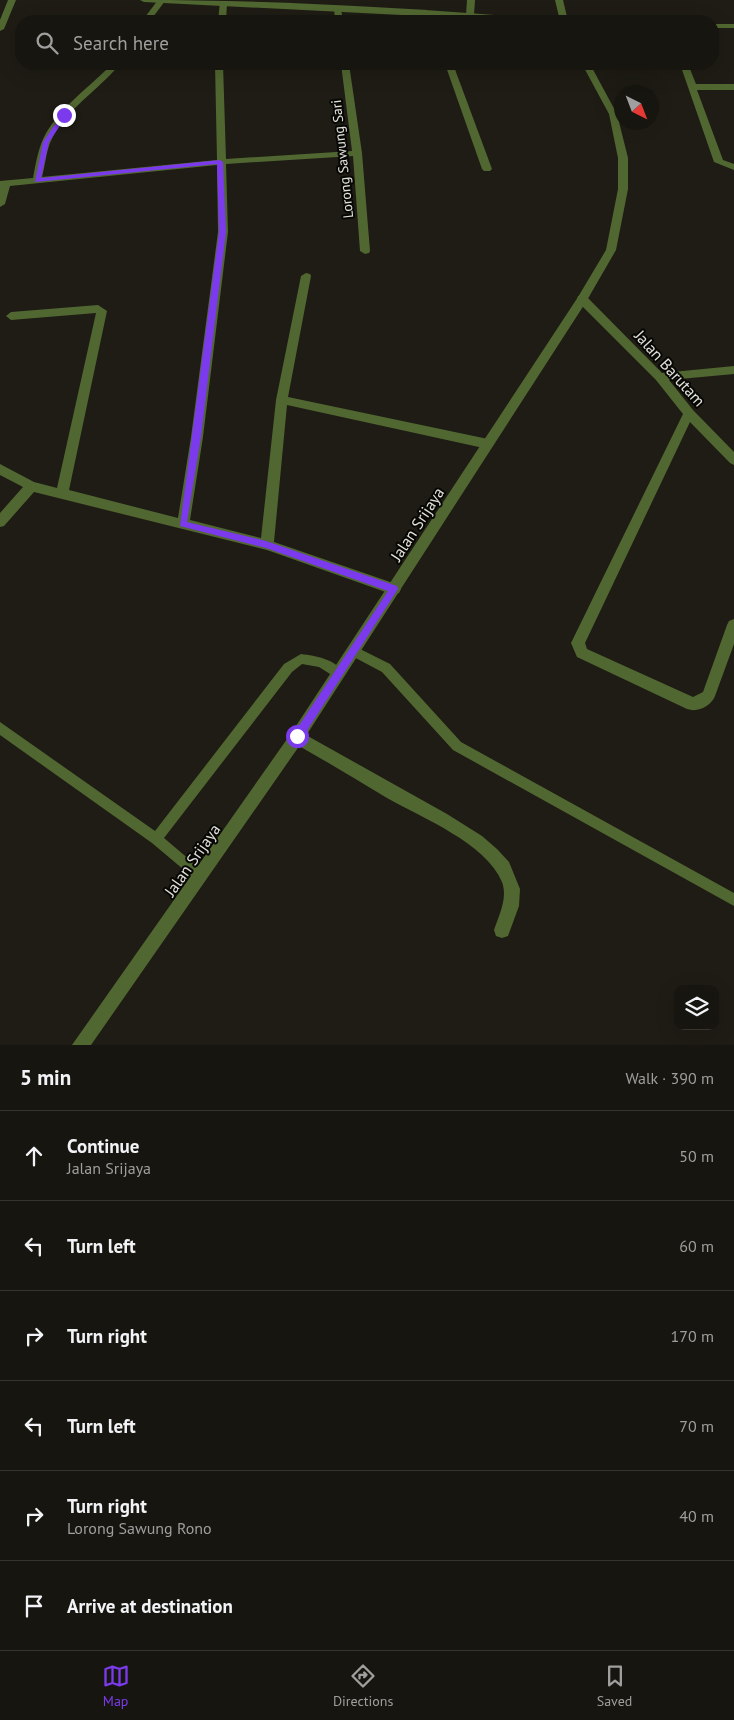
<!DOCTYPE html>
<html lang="en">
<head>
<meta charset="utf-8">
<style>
	:root { --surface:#16150f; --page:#1f1e18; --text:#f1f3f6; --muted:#9e9f9e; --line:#35342f; --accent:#7c3aed }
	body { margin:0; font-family:"PT Sans",sans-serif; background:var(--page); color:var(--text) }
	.controls { position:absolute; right:15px; bottom:15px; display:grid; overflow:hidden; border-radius:10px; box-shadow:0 5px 20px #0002 }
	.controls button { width:45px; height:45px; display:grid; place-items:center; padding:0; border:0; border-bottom:1px solid var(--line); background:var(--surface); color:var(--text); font:25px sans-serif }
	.compass { position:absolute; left:614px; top:85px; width:45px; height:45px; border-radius:50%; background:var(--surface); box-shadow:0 5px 20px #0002; rotate:138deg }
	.stop { position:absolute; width:15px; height:15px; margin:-11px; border:4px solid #7c3aed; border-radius:50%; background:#fff }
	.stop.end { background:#7c3aed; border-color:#fff; box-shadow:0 1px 5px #0008 }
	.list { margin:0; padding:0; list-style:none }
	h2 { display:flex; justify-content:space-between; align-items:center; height:65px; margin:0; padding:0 20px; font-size:21px }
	h2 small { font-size:16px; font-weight:400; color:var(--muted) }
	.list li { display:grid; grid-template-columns:32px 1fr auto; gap:15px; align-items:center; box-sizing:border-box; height:90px; padding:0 20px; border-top:1px solid var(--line) }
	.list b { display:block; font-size:19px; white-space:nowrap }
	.list p { margin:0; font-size:16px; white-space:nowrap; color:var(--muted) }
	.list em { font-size:16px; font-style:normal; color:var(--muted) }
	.icon { flex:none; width:28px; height:28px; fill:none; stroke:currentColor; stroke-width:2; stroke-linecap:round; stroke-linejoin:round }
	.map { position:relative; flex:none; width:734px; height:1045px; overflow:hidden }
	.search { position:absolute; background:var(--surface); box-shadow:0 5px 20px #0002; left:15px; right:15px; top:15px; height:55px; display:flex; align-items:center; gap:12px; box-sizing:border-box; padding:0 18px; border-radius:20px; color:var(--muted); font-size:19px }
	.sheet { height:605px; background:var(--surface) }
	nav { display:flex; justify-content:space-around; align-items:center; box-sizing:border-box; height:70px; border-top:1px solid var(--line); background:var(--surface); font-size:14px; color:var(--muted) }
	nav a { display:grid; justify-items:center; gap:2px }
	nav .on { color:var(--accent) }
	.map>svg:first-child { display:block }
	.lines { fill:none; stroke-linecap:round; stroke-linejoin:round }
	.service { fill:#516731; fill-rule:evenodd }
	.minor { fill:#516731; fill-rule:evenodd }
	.tertiary { fill:#516731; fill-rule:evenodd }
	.route { fill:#7c3aed }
	.labels { text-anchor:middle; stroke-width:4; stroke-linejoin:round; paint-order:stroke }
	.far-street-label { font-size:14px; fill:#e2e0db; stroke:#070704 }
	.street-label { font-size:16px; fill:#e2e0db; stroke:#070704 }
</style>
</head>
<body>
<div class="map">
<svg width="734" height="1045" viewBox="0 0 734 1045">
	<rect width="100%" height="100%" fill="#1e1c14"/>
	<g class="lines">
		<g class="service">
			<polygon points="354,646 390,664 461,742 734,893 734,906 453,750 382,672 350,655 349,651 350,647"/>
			<path d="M301,654C316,656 336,659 344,674L342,678L338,679L319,667L302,664L292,672L164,838L204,872L206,876L204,880L200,882L196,880L152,843L0,735V722L155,831L284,664Z"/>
		</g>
		<g class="minor">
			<polygon points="8,0 16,0 4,29 0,31 0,20"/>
			<polygon points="158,0 165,1 150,21 142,21"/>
			<polygon points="467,0 475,0 474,15 470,17 466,15"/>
			<polygon points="555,0 563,0 568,21 560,21"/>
			<polygon points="220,2 227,4 226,21 218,21"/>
			<polygon points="334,7 341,9 343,21 335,21"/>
			<rect x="713" y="24" width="21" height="4"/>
			<path d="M112,64H120C98,91 64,110 50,143C46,153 45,166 42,177L217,160L215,64H223L226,159L352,151L341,64H349L362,153L370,251L369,253L365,254L360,251L353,156L226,164L228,232L203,437L190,520L261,538L276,400L301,276L306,273L310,274L311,276L288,397L488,439L492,441L494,444L492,447L488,449L287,405L274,542L399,585L401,589L399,593L394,595L267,550L34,492L4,526L0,527V513L23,487L0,475V464L34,482L57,488L96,313L11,320L6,316L11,312L98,305L107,311L69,490L178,518L191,437L218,232L217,165L10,186L5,204L0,207V181L33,178C35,167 37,155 41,144C54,111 88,89 112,64Z"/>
			<polygon points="445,64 453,64 492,169 490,171 484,171 482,169"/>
			<polygon points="680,64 688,64 696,84 734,84 734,90 697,90 723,160 734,164 734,170 714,162"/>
			<path d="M582,295L586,296L662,373L734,366V374L669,380L693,410L734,452V465L730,463L690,422L585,643L587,649L693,697L703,692L727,625L729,621L734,619V644L715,696C711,706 698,713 687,709L577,657L571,643L683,414L656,380L578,302L577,299L578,296Z"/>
			<path d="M297,730L447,814L482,836L497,849L509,862L520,889L519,906L508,936L502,938L496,936L494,930C499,915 508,898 502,882C486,843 422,818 387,798C356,779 324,760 292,742L290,737L292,732Z"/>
		</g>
		<g class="tertiary">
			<path d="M140,0C274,0 412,8 546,19L550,21H519L144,2Z"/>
			<polygon points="582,64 590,64 617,114 628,158 628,189 616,250 586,302 302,742 91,1045 72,1045 292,732 578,297 606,250 618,189 618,158 609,114"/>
		</g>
	</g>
	<polygon class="route" points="62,114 67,115 49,142 41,178 220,160 223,162 226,232 201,437 187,522 266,541 397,586 398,589 301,740 297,741 293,736 294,733 388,591 266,548 180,526 219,232 217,164 35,182 43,142"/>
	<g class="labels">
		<g class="far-street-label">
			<text transform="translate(342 159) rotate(-96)" y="5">Lorong Sawung Sari</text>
		</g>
		<g class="street-label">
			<text transform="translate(670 368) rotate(48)" y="6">Jalan Barutam</text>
			<text transform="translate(417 524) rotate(-57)" y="6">Jalan Srijaya</text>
			<text transform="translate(192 860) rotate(-55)" y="6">Jalan Srijaya</text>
		</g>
	</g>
</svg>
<div class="controls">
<button><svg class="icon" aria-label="layers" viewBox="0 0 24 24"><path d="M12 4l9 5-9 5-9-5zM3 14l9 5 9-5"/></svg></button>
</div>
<svg class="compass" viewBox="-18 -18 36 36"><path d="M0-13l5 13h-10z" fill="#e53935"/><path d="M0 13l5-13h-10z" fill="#9e9f9e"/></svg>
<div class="stop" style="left:297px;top:736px"></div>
<div class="stop end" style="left:64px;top:115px"></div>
<div class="search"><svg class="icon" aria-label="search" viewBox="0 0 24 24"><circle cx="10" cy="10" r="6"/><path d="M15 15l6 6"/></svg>Search here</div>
</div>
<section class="sheet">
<h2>5 min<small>Walk · 390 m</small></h2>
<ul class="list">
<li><svg class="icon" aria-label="ahead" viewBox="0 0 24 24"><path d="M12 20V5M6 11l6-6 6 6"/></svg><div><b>Continue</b><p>Jalan Srijaya</p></div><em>50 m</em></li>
<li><svg class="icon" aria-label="left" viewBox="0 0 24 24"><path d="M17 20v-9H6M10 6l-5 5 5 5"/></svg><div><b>Turn left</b></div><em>60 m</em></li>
<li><svg class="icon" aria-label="right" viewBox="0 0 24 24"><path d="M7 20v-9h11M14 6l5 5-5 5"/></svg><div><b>Turn right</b></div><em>170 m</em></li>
<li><svg class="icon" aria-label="left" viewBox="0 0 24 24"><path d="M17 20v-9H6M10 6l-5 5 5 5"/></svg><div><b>Turn left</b></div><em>70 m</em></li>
<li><svg class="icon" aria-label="right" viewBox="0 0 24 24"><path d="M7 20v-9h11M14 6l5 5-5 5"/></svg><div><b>Turn right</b><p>Lorong Sawung Rono</p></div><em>40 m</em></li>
<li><svg class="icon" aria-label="arrive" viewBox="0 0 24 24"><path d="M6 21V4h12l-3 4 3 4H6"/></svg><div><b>Arrive at destination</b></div></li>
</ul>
</section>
<nav>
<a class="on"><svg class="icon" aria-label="map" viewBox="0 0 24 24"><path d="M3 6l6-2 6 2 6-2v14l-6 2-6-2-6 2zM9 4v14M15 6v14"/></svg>Map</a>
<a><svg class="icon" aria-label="directions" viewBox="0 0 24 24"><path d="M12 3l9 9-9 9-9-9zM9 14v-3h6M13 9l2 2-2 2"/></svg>Directions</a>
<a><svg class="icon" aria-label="saved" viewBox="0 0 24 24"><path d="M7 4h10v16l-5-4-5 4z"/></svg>Saved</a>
</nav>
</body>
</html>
